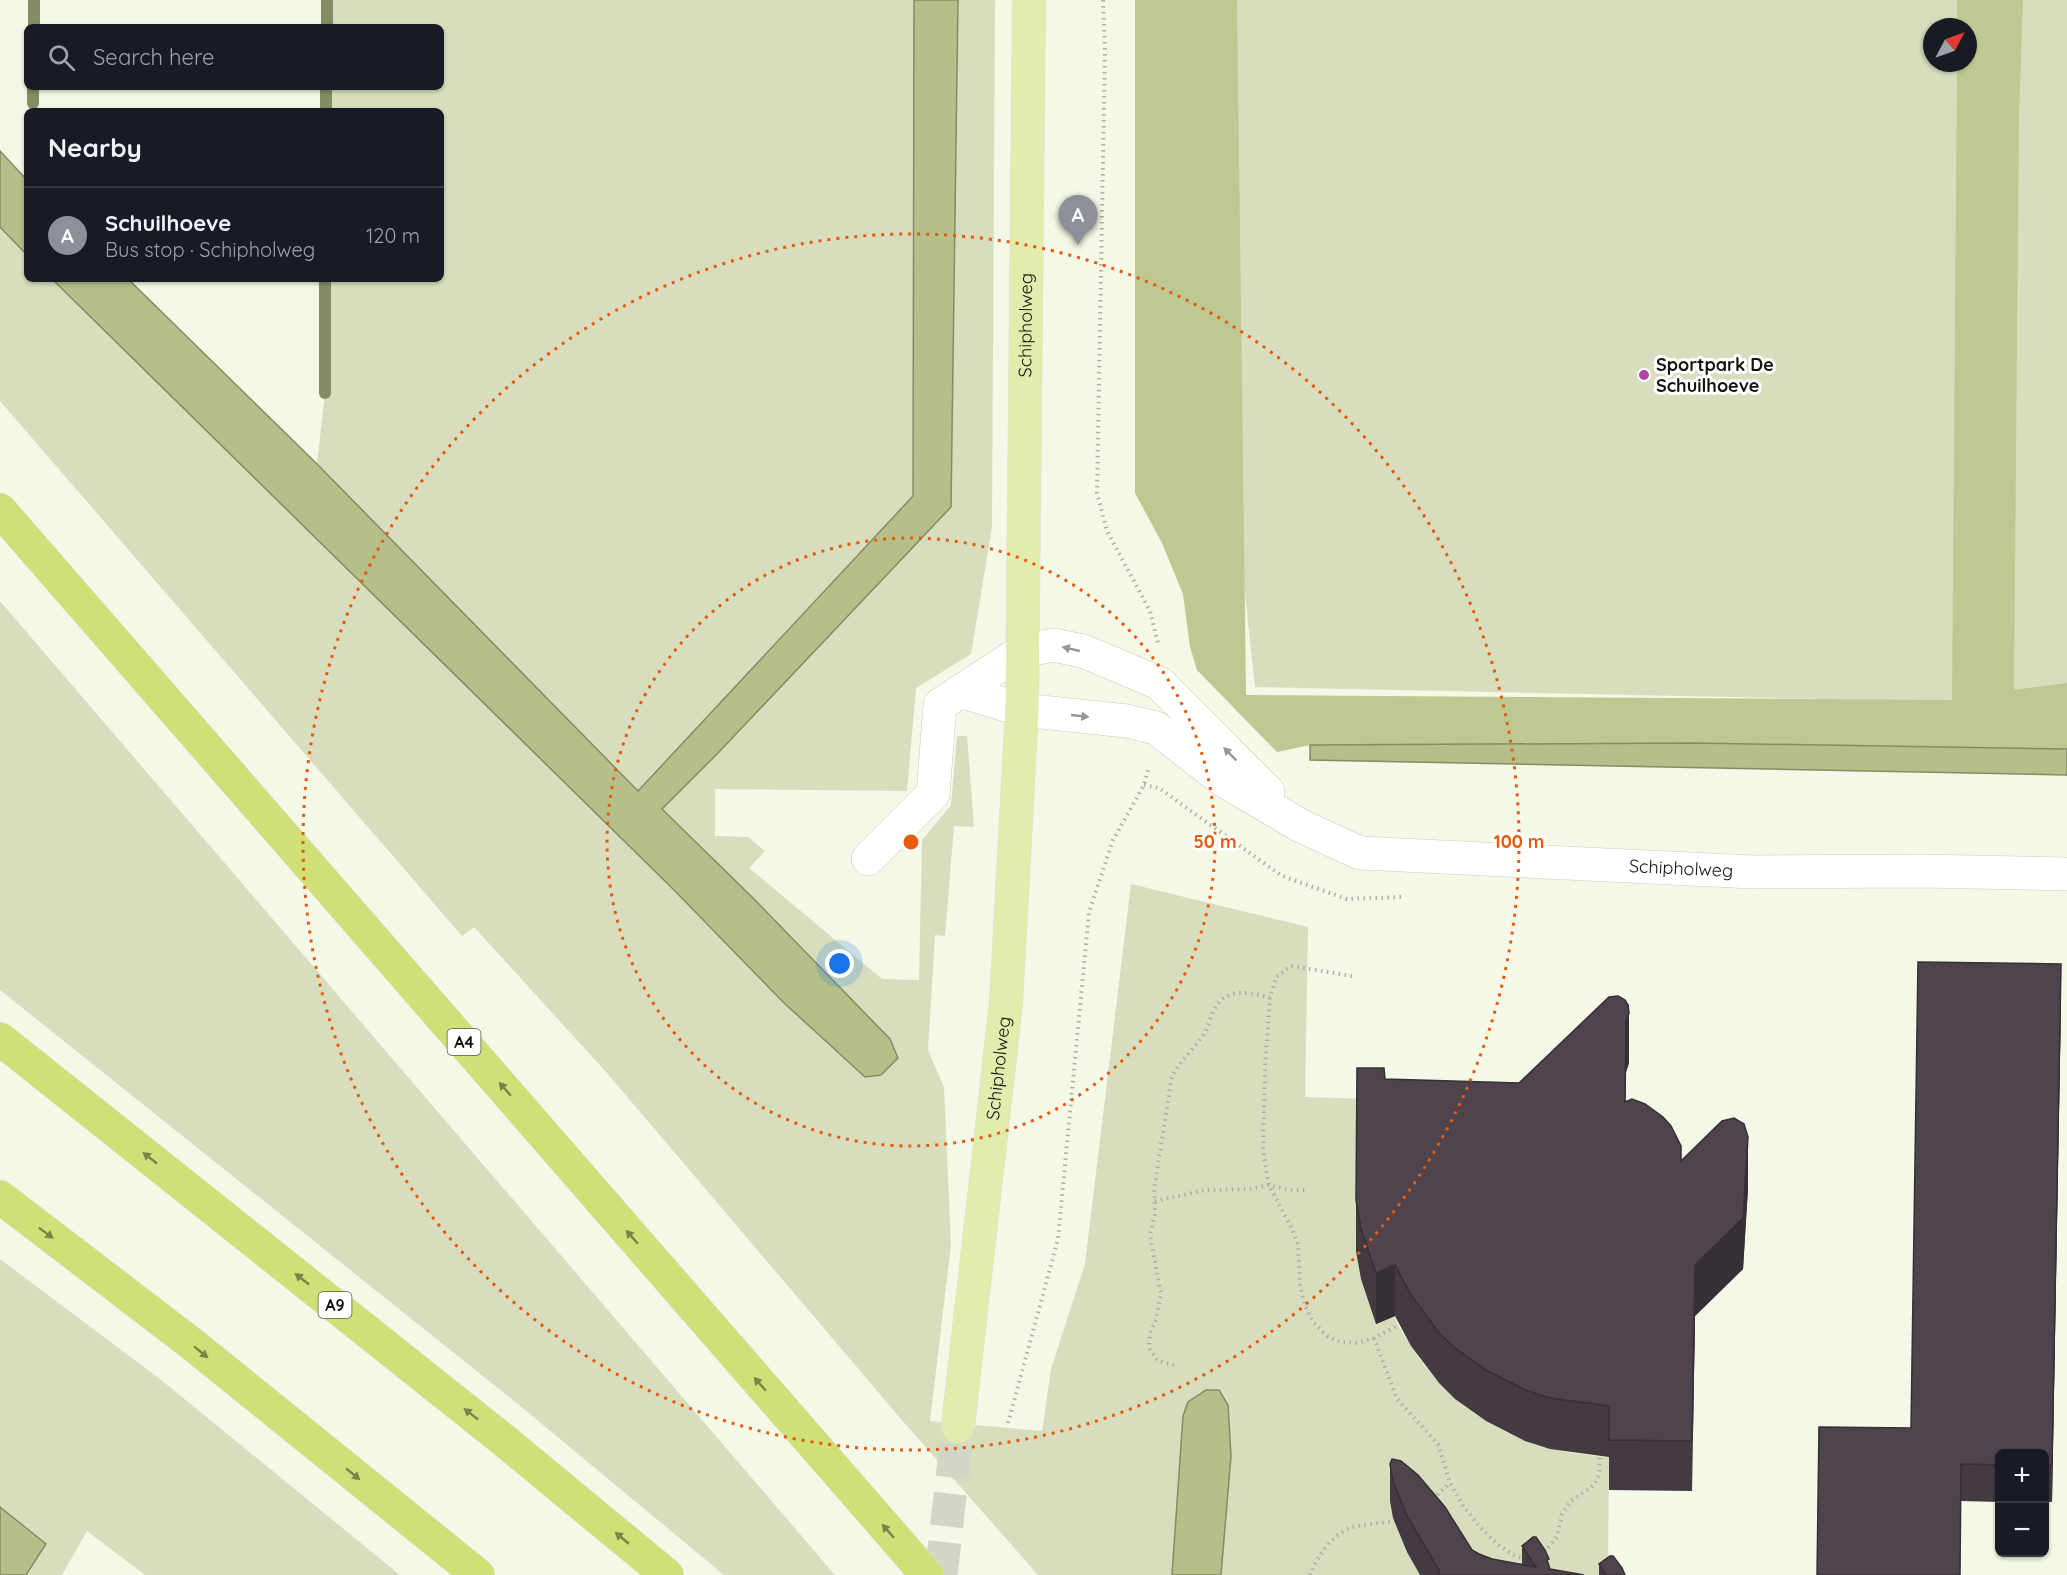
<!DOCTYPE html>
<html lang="en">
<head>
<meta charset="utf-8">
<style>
	:root { --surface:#171b24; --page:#20242c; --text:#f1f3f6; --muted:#9ea1a6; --line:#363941; --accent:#8c9099 }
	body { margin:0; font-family:Quicksand,sans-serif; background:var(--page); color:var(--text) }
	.controls { position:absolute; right:18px; bottom:18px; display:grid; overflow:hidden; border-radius:9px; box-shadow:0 2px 4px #0004 }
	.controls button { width:54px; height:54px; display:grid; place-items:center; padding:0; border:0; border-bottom:2px solid var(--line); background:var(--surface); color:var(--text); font:30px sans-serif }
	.compass { position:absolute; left:1923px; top:18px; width:54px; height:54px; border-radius:50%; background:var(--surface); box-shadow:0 2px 4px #0004; rotate:49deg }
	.you { position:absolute; left:840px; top:964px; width:21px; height:21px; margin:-15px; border:4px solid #fff; border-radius:50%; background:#1a73e8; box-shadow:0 0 0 9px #1a73e833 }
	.badge { display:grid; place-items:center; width:39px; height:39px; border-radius:50%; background:var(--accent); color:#fff; font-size:20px; font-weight:700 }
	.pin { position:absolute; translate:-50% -50px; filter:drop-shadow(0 2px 3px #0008) }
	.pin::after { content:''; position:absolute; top:32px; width:21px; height:18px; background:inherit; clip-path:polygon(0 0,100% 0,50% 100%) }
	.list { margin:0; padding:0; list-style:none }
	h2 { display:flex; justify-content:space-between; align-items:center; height:78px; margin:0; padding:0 24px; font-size:26px }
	h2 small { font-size:20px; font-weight:400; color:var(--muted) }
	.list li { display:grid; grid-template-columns:39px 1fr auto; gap:18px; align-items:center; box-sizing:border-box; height:96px; padding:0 24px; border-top:2px solid var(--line) }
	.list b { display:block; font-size:22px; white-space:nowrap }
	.list p { margin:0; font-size:20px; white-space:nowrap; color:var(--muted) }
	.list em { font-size:20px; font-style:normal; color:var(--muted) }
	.icon { flex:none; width:33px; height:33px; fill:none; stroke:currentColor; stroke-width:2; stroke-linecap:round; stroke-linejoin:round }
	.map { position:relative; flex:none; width:2067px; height:1575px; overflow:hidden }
	.search { position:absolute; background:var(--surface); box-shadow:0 2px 4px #0004; left:24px; top:24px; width:420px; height:66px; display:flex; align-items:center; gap:15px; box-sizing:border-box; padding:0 21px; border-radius:9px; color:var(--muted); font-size:22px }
	.panel { position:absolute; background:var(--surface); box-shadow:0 2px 4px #0004; left:24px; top:108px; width:420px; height:174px; border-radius:9px }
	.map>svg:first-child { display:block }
	.green { fill:#d8debd; fill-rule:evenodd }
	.forest { fill:#bec892 }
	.water { fill:#b5bf89; stroke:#848c64; stroke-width:1.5 }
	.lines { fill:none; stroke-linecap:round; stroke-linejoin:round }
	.stream { stroke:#848c64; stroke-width:12 }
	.major-tunnel { stroke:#d2d6c6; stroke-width:33; stroke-dasharray:33 16; stroke-linecap:butt }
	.minor-casing { stroke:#c9ccbc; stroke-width:34 }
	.major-casing { stroke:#dededd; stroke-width:34 }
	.highway-casing { stroke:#dededd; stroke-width:34 }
	.path { stroke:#adb0a2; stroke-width:4; stroke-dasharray:1.5 4.5; stroke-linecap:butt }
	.minor { stroke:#fff; stroke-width:33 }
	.major { stroke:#e3ecad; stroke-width:33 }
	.highway { stroke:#d0e077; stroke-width:33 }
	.wall { fill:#443a42 }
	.shaded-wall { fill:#372f36 }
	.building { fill:#4f434d; stroke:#372f36; stroke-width:1.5 }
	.oneway { fill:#959593 }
	.oneway2 { fill:#7b8448 }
	.ring { fill:none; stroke:#e8590c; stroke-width:3; stroke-dasharray:3 6 }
	.poi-dot { fill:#b346a5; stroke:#fff; stroke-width:2 }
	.labels { text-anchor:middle; stroke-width:6; stroke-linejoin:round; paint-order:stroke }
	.shield { fill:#fff; stroke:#5a5a56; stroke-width:1.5 }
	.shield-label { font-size:16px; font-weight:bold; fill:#13140e }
	.street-label { font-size:18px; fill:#13140e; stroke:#fff }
	.poi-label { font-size:18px; font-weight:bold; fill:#13140e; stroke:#fff; text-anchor:start }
	.centre { fill:#e8590c; stroke:#fff; stroke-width:3 }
	.ring-label { font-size:18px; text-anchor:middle; font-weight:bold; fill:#e8590c; stroke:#fff; stroke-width:6; stroke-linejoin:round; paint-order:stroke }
</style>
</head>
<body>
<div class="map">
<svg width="2067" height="1575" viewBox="0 0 2067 1575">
	<rect width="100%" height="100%" fill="#f4f8e6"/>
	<g class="green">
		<polygon points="327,0 914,0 913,496 638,791 317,464 325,393 325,279 441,279 441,111 326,111 326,87 441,87 441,27 327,27"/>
		<path d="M958,0H995L992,527L971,654L916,688L907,791L715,789V836L748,837L765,851L749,868L882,979L919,980L922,840L951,805L957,736H967L974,827L954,826L945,936L935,935L928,1050L944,1087L951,1245L930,1421L1042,1431L1051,1369L1085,1264L1131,884L1308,927L1305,1097L1403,1100C1401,1154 1398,1207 1396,1260C1395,1272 1391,1303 1394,1314C1397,1326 1407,1339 1414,1350C1456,1418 1531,1453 1609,1457L1608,1575H1221L1231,1456L1183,1416L1172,1575H1038L901,1419L607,1073L474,927L462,936L0,401V227L27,255V279H52L673,889L783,1002L754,899L662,809L718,753L951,507Z"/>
		<path d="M1181,0H2067V704L1255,687ZM1932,27H1968V63H1932Z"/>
		<polygon points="0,601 835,1575 724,1575 519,1405 0,990"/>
		<polygon points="0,1259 160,1379 400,1575 145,1575 87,1531 62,1575 26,1575 46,1544 0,1507"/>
	</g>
	<polygon class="forest" points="1135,0 1237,0 1246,695 1952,700 1957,63 1968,63 1968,27 1957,27 1957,0 2023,0 2019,115 2014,690 2067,683 2067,749 1693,743 1310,745 1277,752 1197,670 1190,647 1183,594 1162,543 1135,493"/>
	<g class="water">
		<polygon points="914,0 958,0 951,507 718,753 662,809 754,899 890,1039 898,1058 881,1075 865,1077 783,1002 673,889 52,279 128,279 317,464 638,791 913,496"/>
		<polygon points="0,151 27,180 27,255 0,227"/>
		<polygon points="1693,743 2067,749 2067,775 1310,760 1310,745"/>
		<polygon points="1206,1390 1219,1390 1228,1405 1231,1456 1221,1575 1172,1575 1183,1416 1188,1402"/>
		<polygon points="0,1507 46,1544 26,1575 0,1575"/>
	</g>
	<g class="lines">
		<g class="stream">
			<polyline points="34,27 34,0"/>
			<polyline points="327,27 327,0"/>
			<polyline points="33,103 33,87"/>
			<polyline points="326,111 326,87"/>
			<polyline points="325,393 325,279"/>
		</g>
		<polyline class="major-tunnel" points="941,1575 958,1426"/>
		<defs>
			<g id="minor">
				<path id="s1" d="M960,691L1022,710L1127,721L1156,728L1223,780L1301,826L1360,853L1753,872L1922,871L2067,874"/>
				<polyline points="868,859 933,794 940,705 1022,651 1053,645 1083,651 1159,683 1268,792"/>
			</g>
			<g id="major">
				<path id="s2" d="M958,1426L1006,1003L1022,710L1029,0"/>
			</g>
			<g id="highway">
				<polyline points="0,510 927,1575"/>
				<polyline points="0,1039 501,1438 667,1575"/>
				<polyline points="0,1197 192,1344 478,1575"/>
			</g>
		</defs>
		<use href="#minor" class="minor-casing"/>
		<use href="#major" class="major-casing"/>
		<use href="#highway" class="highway-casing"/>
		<g class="path">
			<polyline points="1103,0 1105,50 1097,493 1107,531 1150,611 1158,643"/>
			<polyline points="1144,785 1159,788 1282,876 1347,899 1401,897 1404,894"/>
			<polyline points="1352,976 1291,966 1276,977 1270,998 1265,1068 1263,1150 1269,1185 1292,1229 1298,1244 1300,1285 1305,1306 1313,1322 1327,1336 1340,1342 1358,1343 1374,1338 1399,1325"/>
			<polyline points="1155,1201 1206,1190 1249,1189 1269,1185 1289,1190 1306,1190"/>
			<polyline points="1374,1338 1397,1399 1438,1444 1450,1483 1462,1504 1479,1526 1497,1544 1515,1556 1527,1559"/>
			<path d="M1174,1365L1158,1361L1149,1348L1150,1333L1156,1320L1161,1294L1150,1235L1155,1213L1154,1190L1172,1076C1181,1060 1194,1049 1204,1034C1209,1027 1210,1016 1215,1008C1227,987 1251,992 1270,998"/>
			<polyline points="1008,1423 1058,1239 1089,912 1113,840 1144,785 1148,770"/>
			<polyline points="1433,1499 1450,1483"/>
			<polyline points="1544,1552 1557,1537 1562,1514 1571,1501 1594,1485 1599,1475 1600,1456"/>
			<path d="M1310,1575C1316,1558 1332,1535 1350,1528C1362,1524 1385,1523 1398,1520"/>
		</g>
		<use href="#minor" class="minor"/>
		<use href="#major" class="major"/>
		<use href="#highway" class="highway"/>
	</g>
	<g class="wall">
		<polygon points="2061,1001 2052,1502 2044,1502 2044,1454 2000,1454 2000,1502 1961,1501 1911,1428"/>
		<polygon points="1629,1063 1626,1072 1625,1102 1681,1161 1748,1188 1743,1269 1695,1316 1692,1491 1609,1490 1609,1457 1550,1449 1525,1441 1486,1421 1455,1399 1439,1383 1411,1346 1395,1316 1376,1324 1361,1279 1356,1251 1356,1200 1385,1079 1519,1083"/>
		<polygon points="1390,1464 1472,1550 1479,1554 1492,1559 1522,1564 1522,1546 1549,1566 1550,1569 1584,1575 1420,1575 1407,1552 1393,1518 1390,1501"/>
		<polygon points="1599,1564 1625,1575 1599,1575"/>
	</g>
	<g class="shaded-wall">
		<polygon points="2061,964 2061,1001 2052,1502 2052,1466"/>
		<polygon points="1629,1013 1629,1063 1626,1072 1625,1153 1626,1021"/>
		<polygon points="1748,1137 1748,1188 1743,1269 1695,1316 1692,1491 1695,1265"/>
		<polygon points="1395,1265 1395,1316 1376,1324 1376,1273"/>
	</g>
	<g class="building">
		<polygon points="1918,962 2061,964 2052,1466 2044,1465 2044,1454 2000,1454 2000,1465 1961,1464 1960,1575 1817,1575 1819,1427 1911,1428"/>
		<polygon points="1618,996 1625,1000 1628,1005 1629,1013 1626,1021 1625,1102 1632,1099 1645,1104 1663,1117 1671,1126 1681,1146 1681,1161 1722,1121 1734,1118 1744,1124 1748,1137 1743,1218 1695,1265 1692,1441 1609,1440 1609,1406 1550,1398 1525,1390 1486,1370 1455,1348 1439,1333 1411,1295 1395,1265 1376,1273 1361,1229 1356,1200 1357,1068 1384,1068 1385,1079 1519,1083 1609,997"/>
		<polygon points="1392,1459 1401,1461 1418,1475 1445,1507 1472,1550 1479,1554 1492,1559 1536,1567 1522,1546 1533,1537 1536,1537 1545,1550 1549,1559 1547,1560 1550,1569 1584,1575 1439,1575 1439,1570 1407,1516 1393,1481 1390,1464"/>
		<polygon points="1610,1556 1613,1556 1622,1568 1625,1575 1606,1575 1599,1564"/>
	</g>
	<defs><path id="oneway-solid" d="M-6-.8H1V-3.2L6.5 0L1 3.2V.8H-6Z" transform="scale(1.5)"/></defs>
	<g class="oneway">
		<use href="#oneway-solid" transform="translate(1071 649) rotate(-167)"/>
		<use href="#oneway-solid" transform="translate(1080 716) rotate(6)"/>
		<use href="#oneway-solid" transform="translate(1230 754) rotate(-135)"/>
	</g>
	<g class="oneway2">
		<use href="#oneway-solid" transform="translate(505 1089) rotate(-131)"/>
		<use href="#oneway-solid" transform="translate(150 1158) rotate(-142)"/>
		<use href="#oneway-solid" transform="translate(46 1233) rotate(37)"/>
		<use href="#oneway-solid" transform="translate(632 1237) rotate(-131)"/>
		<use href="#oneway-solid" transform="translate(302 1279) rotate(-142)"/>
		<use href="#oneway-solid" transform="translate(201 1352) rotate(39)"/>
		<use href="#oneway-solid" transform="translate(760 1384) rotate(-131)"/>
		<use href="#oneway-solid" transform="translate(471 1414) rotate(-142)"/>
		<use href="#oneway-solid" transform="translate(353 1474) rotate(39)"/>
		<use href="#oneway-solid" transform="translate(888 1531) rotate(-131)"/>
		<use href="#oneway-solid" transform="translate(622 1538) rotate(-140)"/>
	</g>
	<g class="ring">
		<circle cx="911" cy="842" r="304"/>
		<circle cx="911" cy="842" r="608"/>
	</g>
	<circle class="poi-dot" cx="1644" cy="375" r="6"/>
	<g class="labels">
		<g class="shield">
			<rect x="447.5" y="1029" width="33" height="26" rx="4.5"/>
			<rect x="318.5" y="1292" width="33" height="26" rx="4.5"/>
		</g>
		<g class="shield-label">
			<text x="464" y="1048">A4</text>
			<text x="335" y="1311">A9</text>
		</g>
		<g class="street-label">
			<text dy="6" stroke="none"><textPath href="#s2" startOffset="1104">Schipholweg</textPath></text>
			<text dy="6" stroke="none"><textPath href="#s1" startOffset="762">Schipholweg</textPath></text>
			<text dy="6" stroke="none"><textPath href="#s2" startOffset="360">Schipholweg</textPath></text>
		</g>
		<g class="poi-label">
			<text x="1656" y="371">Sportpark De<tspan x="1656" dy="21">Schuilhoeve</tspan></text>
		</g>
	</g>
	<circle cx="911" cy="842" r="9" class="centre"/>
	<g class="ring-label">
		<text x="1215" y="848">50 m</text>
		<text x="1519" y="848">100 m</text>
	</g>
</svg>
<div class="controls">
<button>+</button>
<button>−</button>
</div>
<svg class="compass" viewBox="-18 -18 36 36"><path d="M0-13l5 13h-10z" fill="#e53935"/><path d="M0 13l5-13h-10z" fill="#9ea1a6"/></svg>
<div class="you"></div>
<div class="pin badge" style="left:1078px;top:245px">A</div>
<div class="search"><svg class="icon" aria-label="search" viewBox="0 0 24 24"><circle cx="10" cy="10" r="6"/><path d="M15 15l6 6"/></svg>Search here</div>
<section class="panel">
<h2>Nearby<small></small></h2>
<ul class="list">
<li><span class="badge">A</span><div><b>Schuilhoeve</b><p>Bus stop · Schipholweg</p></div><em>120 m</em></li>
</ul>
</section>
</div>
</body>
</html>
